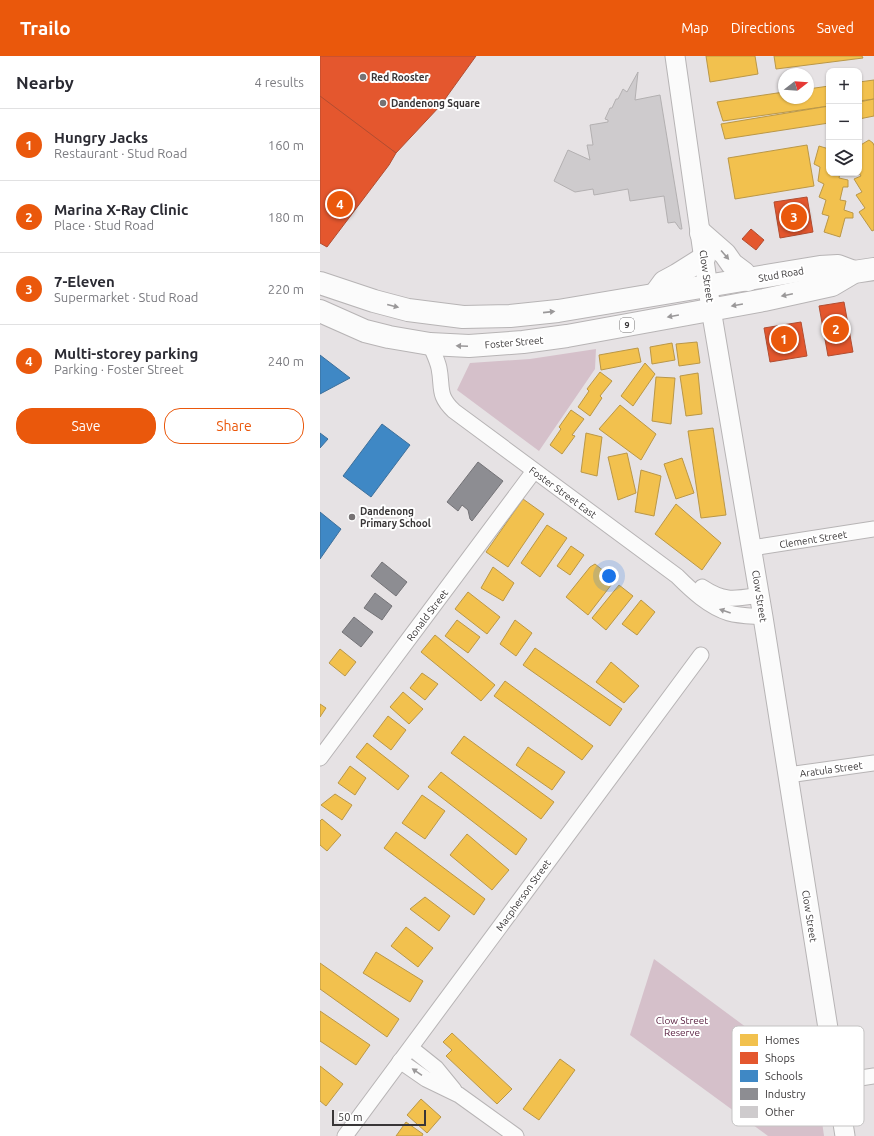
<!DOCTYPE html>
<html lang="en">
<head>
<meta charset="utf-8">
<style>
	:root { --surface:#fff; --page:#f7f7f7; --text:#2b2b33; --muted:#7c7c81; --line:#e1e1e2; --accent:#ea580c }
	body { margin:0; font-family:Ubuntu,sans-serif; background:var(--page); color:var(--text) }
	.controls { position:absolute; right:12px; top:12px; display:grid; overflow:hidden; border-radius:8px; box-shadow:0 1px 3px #0004 }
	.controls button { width:36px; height:36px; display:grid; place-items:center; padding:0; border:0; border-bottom:1px solid var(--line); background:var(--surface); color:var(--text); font:20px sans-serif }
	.compass { position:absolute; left:458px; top:12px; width:36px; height:36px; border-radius:50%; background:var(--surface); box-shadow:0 1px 3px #0004; rotate:73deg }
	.scale { position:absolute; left:12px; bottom:10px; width:94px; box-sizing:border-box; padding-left:4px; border:2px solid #393637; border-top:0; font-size:11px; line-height:14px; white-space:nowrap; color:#393637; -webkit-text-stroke:3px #fff; paint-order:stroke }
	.you { position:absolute; left:289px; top:520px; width:14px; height:14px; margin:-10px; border:3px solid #fff; border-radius:50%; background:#1a73e8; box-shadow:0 0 0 6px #1a73e833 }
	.badge { display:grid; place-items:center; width:26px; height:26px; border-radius:50%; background:var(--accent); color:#fff; font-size:13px; font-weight:700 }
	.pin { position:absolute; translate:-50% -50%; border:2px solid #fff; box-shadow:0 1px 4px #0006 }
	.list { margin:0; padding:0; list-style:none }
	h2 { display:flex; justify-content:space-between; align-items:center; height:52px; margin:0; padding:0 16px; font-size:17px }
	h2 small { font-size:13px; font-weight:400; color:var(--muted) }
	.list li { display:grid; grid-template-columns:26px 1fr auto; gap:12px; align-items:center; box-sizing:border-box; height:72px; padding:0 16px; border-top:1px solid var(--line) }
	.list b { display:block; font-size:15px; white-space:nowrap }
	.list p { margin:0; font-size:13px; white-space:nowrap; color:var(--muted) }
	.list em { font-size:13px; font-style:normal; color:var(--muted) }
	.actions { display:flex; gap:8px; padding:12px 16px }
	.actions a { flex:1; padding:9px 0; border:1px solid var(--accent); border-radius:16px; text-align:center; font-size:14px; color:var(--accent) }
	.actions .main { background:var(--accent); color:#fff }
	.icon { flex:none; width:22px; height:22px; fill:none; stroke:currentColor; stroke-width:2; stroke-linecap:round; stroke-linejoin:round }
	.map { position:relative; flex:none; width:554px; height:1080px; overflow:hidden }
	header { display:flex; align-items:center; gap:24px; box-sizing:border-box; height:56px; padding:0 20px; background:var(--accent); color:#fff }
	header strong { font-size:19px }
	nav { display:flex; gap:22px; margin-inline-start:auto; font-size:14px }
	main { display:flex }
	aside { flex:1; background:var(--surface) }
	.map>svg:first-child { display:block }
	.green { fill:#d5c0ca }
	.homes { fill:#f2c14e; stroke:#ba9747 }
	.shops { fill:#e4572e; stroke:#b14d31 }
	.schools { fill:#3f88c5; stroke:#3d6f9a }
	.industry { fill:#8d8d92; stroke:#747377 }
	.building { fill:#cecbcd; stroke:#b3b0b1 }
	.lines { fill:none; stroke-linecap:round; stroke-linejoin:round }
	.minor-casing { stroke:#b7b4b5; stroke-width:17 }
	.major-casing { stroke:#b7b4b5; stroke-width:21 }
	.highway-casing { stroke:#b7b4b5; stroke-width:24 }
	.minor { stroke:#fbfbfb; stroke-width:15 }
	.major { stroke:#fbfbfb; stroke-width:19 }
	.highway { stroke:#fbfbfb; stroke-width:22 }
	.oneway { fill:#9a9899 }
	.poi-dot { fill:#767274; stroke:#fff; stroke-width:1.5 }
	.labels { text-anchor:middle; stroke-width:4; stroke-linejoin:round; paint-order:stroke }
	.shield { fill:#fff; stroke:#747273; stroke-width:1 }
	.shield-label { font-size:9px; font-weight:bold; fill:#393637 }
	.poi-label { font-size:10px; font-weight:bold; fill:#393637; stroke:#fff; text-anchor:start }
	.street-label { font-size:10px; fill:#393637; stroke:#fff }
	.park-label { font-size:10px; fill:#5d2444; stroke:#fff }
	.key { fill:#fff; stroke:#c4c3c3; stroke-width:1 }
	.key-label { font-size:11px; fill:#393637 }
</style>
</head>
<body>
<header>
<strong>Trailo</strong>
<nav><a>Map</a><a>Directions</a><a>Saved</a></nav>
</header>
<main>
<aside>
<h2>Nearby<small>4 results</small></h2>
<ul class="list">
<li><span class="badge">1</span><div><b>Hungry Jacks</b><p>Restaurant · Stud Road</p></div><em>160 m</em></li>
<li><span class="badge">2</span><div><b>Marina X-Ray Clinic</b><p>Place · Stud Road</p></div><em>180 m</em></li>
<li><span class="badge">3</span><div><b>7-Eleven</b><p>Supermarket · Stud Road</p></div><em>220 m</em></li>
<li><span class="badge">4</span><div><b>Multi-storey parking</b><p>Parking · Foster Street</p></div><em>240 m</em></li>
</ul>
<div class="actions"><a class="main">Save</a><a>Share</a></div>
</aside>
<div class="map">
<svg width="554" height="1080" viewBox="0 0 554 1080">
	<rect width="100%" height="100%" fill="#e6e2e4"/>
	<g class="green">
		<polygon points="276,293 275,313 219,395 137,334 150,307 210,303"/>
		<polygon points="334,903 496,1023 504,1080 448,1080 310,979"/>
	</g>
	<g class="homes">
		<polygon points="386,0 435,0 438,18 390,26"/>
		<polygon points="454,0 542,0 543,2 456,13"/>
		<polygon points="554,24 554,43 539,45 539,26"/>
		<polygon points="509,30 509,50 403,65 397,46 464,36 464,42 488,42 488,33"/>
		<polygon points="554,43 554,60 539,63 539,46"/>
		<polygon points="509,50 509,67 405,83 401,68"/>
		<polygon points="549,84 553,87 554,90 554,174 552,175 539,156 545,152 536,139 542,136 534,123 541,120 539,117 539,90"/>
		<polygon points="487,89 494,130 415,143 408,102"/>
		<polygon points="499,90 509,93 509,117 520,117 519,122 528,124 528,131 523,131 520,144 526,145 524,154 533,157 533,162 525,162 520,181 504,176 509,160 502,158 506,144 499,141 504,128 498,125 500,111 494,108"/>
		<polygon points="377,286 380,307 359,310 356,288"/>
		<polygon points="352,287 355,304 332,308 330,291"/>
		<polygon points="318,292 321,306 281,314 279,299"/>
		<polygon points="325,307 335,318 313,350 301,340"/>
		<polygon points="280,316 292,325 280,340 282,342 270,360 258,351 269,335 267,333"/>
		<polygon points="378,317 382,358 366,360 360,320"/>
		<polygon points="336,321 355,322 351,368 332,365"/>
		<polygon points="300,349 336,378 321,404 279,373"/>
		<polygon points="251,354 264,363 252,379 255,380 242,398 230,389 241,373 239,371"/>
		<polygon points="393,372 406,459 381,462 368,375"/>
		<polygon points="266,377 282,381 277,420 261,416"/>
		<polygon points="307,397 316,437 298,444 288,401"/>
		<polygon points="362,402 374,437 356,443 344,408"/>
		<polygon points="321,414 341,420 334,460 315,456"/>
		<polygon points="203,443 224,458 188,511 166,496"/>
		<polygon points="356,448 401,487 382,514 335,478"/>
		<polygon points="227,469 247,482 220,521 201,507"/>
		<polygon points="251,490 264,499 250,519 237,510"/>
		<polygon points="275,508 295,524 268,559 246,541 270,511"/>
		<polygon points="173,511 194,527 183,545 161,532"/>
		<polygon points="299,529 313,540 286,574 272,562"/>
		<polygon points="148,536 180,561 167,578 135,553"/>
		<polygon points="321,544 335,556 317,579 302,568"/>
		<polygon points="137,564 160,581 148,597 125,580"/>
		<polygon points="195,564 212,577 196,600 180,588"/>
		<polygon points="115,579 175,629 161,645 101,596"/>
		<polygon points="215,592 302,653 290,670 203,609"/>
		<polygon points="20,593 36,606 25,620 9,607"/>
		<polygon points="291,606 319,630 304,647 276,626"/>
		<polygon points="102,617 118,628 105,644 90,632"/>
		<polygon points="185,625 273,690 262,704 174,640"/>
		<polygon points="83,636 103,653 89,668 70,651"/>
		<polygon points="0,648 6,652 0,661"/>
		<polygon points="68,660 86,674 71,694 53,680"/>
		<polygon points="144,680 234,746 221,763 131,697"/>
		<polygon points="47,687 89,720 78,734 36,701"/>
		<polygon points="208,691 245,716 232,734 196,709"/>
		<polygon points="30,710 46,722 35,739 18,727"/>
		<polygon points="121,716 207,783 196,799 108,731"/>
		<polygon points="15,738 32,749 22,764 1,749"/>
		<polygon points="102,739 125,755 105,783 82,767"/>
		<polygon points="2,763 21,779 7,795 0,789 0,765"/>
		<polygon points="76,776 165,843 154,859 64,792"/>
		<polygon points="147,778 189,814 172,834 130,799"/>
		<polygon points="105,841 130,860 119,875 90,853"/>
		<polygon points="86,871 113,892 98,911 71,890"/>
		<polygon points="56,896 103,925 90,946 43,917"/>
		<polygon points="0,907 79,963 67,981 0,933"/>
		<polygon points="0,955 50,989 36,1009 0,985"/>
		<polygon points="132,977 192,1033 177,1048 126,1000 132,994 123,986"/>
		<polygon points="240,1003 255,1014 219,1064 203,1053"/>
		<polygon points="0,1010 23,1028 6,1050 0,1045"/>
		<polygon points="101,1043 121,1061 107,1077 87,1059"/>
		<polygon points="86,1066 103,1078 102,1080 76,1080"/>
	</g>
	<g class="shops">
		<polygon points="0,0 156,0 120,50 76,97 0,44"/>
		<polygon points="0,40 76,97 69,109 7,191 0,187"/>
		<polygon points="487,141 493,176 460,182 454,146"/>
		<polygon points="431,173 444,184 436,194 422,183"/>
		<polygon points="524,246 533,296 508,300 499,250"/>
		<polygon points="481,266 487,300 450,306 444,272"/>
	</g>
	<g class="schools">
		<polygon points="0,299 30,322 0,338"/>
		<polygon points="62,368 90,389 51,441 23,420"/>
		<polygon points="0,377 8,383 0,392"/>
		<polygon points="0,456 21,473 0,503"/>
	</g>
	<g class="industry">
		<polygon points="158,406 183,425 152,465 150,463 148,454 142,449 138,455 127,446"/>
		<polygon points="62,506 87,526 76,540 51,520"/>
		<polygon points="55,537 72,550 62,564 44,552"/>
		<polygon points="34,561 53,576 41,591 22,576"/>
	</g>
	<polygon class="building" points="318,16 315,44 340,39 362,173 360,173 355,166 348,167 344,140 310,145 308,133 274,139 273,133 255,136 234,125 248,94 270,104 267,89 273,89 270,69 288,66 288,64 285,63 290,52 292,52 296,43 298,43 303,33 307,36"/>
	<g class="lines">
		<defs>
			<g id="minor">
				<path d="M110,288C113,296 117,303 119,312C123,332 117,339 134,355L357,520C371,534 389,551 409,557C420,560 432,560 443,561"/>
				<polyline points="432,492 554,473"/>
				<path d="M382,531C405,546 414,543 440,539"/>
				<polyline points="0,702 214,415"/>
				<polyline points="468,719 554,707"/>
				<polyline points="91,992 116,1012 134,1034"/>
				<polyline points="80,1005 106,1023 139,1039 196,1080"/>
				<polyline points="515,1026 554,1020"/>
				<polyline points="25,1080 381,599"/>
			</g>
			<polyline id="major" points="355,0 391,253 443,561 525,1080"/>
			<g id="highway">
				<polyline points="381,177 405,198 412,208 424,217 428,224"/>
				<polyline points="0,227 54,245 88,254 143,261 190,260 238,255 500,211 518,210 534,216"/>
				<polyline points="336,237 344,226 357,219 384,202"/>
				<polyline points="0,255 45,275 69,281 110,288 149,290 203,286 247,280 444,244 512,229 534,216 554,213"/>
			</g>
		</defs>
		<use href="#minor" class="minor-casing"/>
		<use href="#major" class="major-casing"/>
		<use href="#highway" class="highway-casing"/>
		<use href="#minor" class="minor"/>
		<use href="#major" class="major"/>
		<use href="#highway" class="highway"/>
	</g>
	<defs><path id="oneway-solid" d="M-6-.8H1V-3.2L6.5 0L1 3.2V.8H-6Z"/></defs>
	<g class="oneway">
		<use href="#oneway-solid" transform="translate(405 199) rotate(49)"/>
		<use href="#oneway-solid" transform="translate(467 239) rotate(168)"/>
		<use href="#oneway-solid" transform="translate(417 249) rotate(170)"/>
		<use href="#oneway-solid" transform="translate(73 250) rotate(14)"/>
		<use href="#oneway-solid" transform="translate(229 256) rotate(-6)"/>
		<use href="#oneway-solid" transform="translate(353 260) rotate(170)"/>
		<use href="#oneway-solid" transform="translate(142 290) rotate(-178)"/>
		<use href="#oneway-solid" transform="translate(405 555) rotate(-161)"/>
		<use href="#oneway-solid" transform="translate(97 1016) rotate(-146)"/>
	</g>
	<g class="poi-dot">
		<circle cx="43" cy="21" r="4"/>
		<circle cx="63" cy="47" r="4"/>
		<circle cx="32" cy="461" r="4"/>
	</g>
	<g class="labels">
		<rect class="shield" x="300" y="262" width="14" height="14" rx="3"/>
		<g class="shield-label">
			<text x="307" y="272">9</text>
		</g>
		<g class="poi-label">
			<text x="51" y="25">Red Rooster</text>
			<text x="71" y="51">Dandenong Square</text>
			<text x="40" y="459">Dandenong<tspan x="40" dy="12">Primary School</tspan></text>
		</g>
		<g class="street-label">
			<text transform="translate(461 218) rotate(-10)" y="4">Stud Road</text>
			<text transform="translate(387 220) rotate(82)" y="4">Clow Street</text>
			<text transform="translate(194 286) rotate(-5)" y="4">Foster Street</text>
			<text transform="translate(243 436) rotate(36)" y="4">Foster Street East</text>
			<text transform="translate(493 483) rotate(-9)" y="4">Clement Street</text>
			<text transform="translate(440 540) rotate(81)" y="4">Clow Street</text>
			<text transform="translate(107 559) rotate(-53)" y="4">Ronald Street</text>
			<text transform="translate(511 713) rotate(-8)" y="4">Aratula Street</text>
			<text transform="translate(203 839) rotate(-54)" y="4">Macpherson Street</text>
			<text transform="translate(490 860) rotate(81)" y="4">Clow Street</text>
		</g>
		<g class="park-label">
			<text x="362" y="968">Clow Street<tspan x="362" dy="12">Reserve</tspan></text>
		</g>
	</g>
	<rect x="412" y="970" width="132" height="100" rx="6" class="key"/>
	<rect x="420" y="978" width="18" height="12" fill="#f2c14e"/>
	<rect x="420" y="996" width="18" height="12" fill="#e4572e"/>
	<rect x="420" y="1014" width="18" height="12" fill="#3f88c5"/>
	<rect x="420" y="1032" width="18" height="12" fill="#8d8d92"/>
	<rect x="420" y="1050" width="18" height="12" fill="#cecbcd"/>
	<g class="key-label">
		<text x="445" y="988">Homes</text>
		<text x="445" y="1006">Shops</text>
		<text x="445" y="1024">Schools</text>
		<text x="445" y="1042">Industry</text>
		<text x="445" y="1060">Other</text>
	</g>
</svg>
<div class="controls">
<button>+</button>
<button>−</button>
<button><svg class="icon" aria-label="layers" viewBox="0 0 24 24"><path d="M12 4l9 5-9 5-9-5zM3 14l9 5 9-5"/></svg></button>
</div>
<svg class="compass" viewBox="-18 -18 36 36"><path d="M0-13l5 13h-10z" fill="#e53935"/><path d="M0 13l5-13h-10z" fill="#7c7c81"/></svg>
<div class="scale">50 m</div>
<div class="you"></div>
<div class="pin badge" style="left:464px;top:283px">1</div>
<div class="pin badge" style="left:516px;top:273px">2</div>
<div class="pin badge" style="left:474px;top:161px">3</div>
<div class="pin badge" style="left:20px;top:148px">4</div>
</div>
</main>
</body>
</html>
